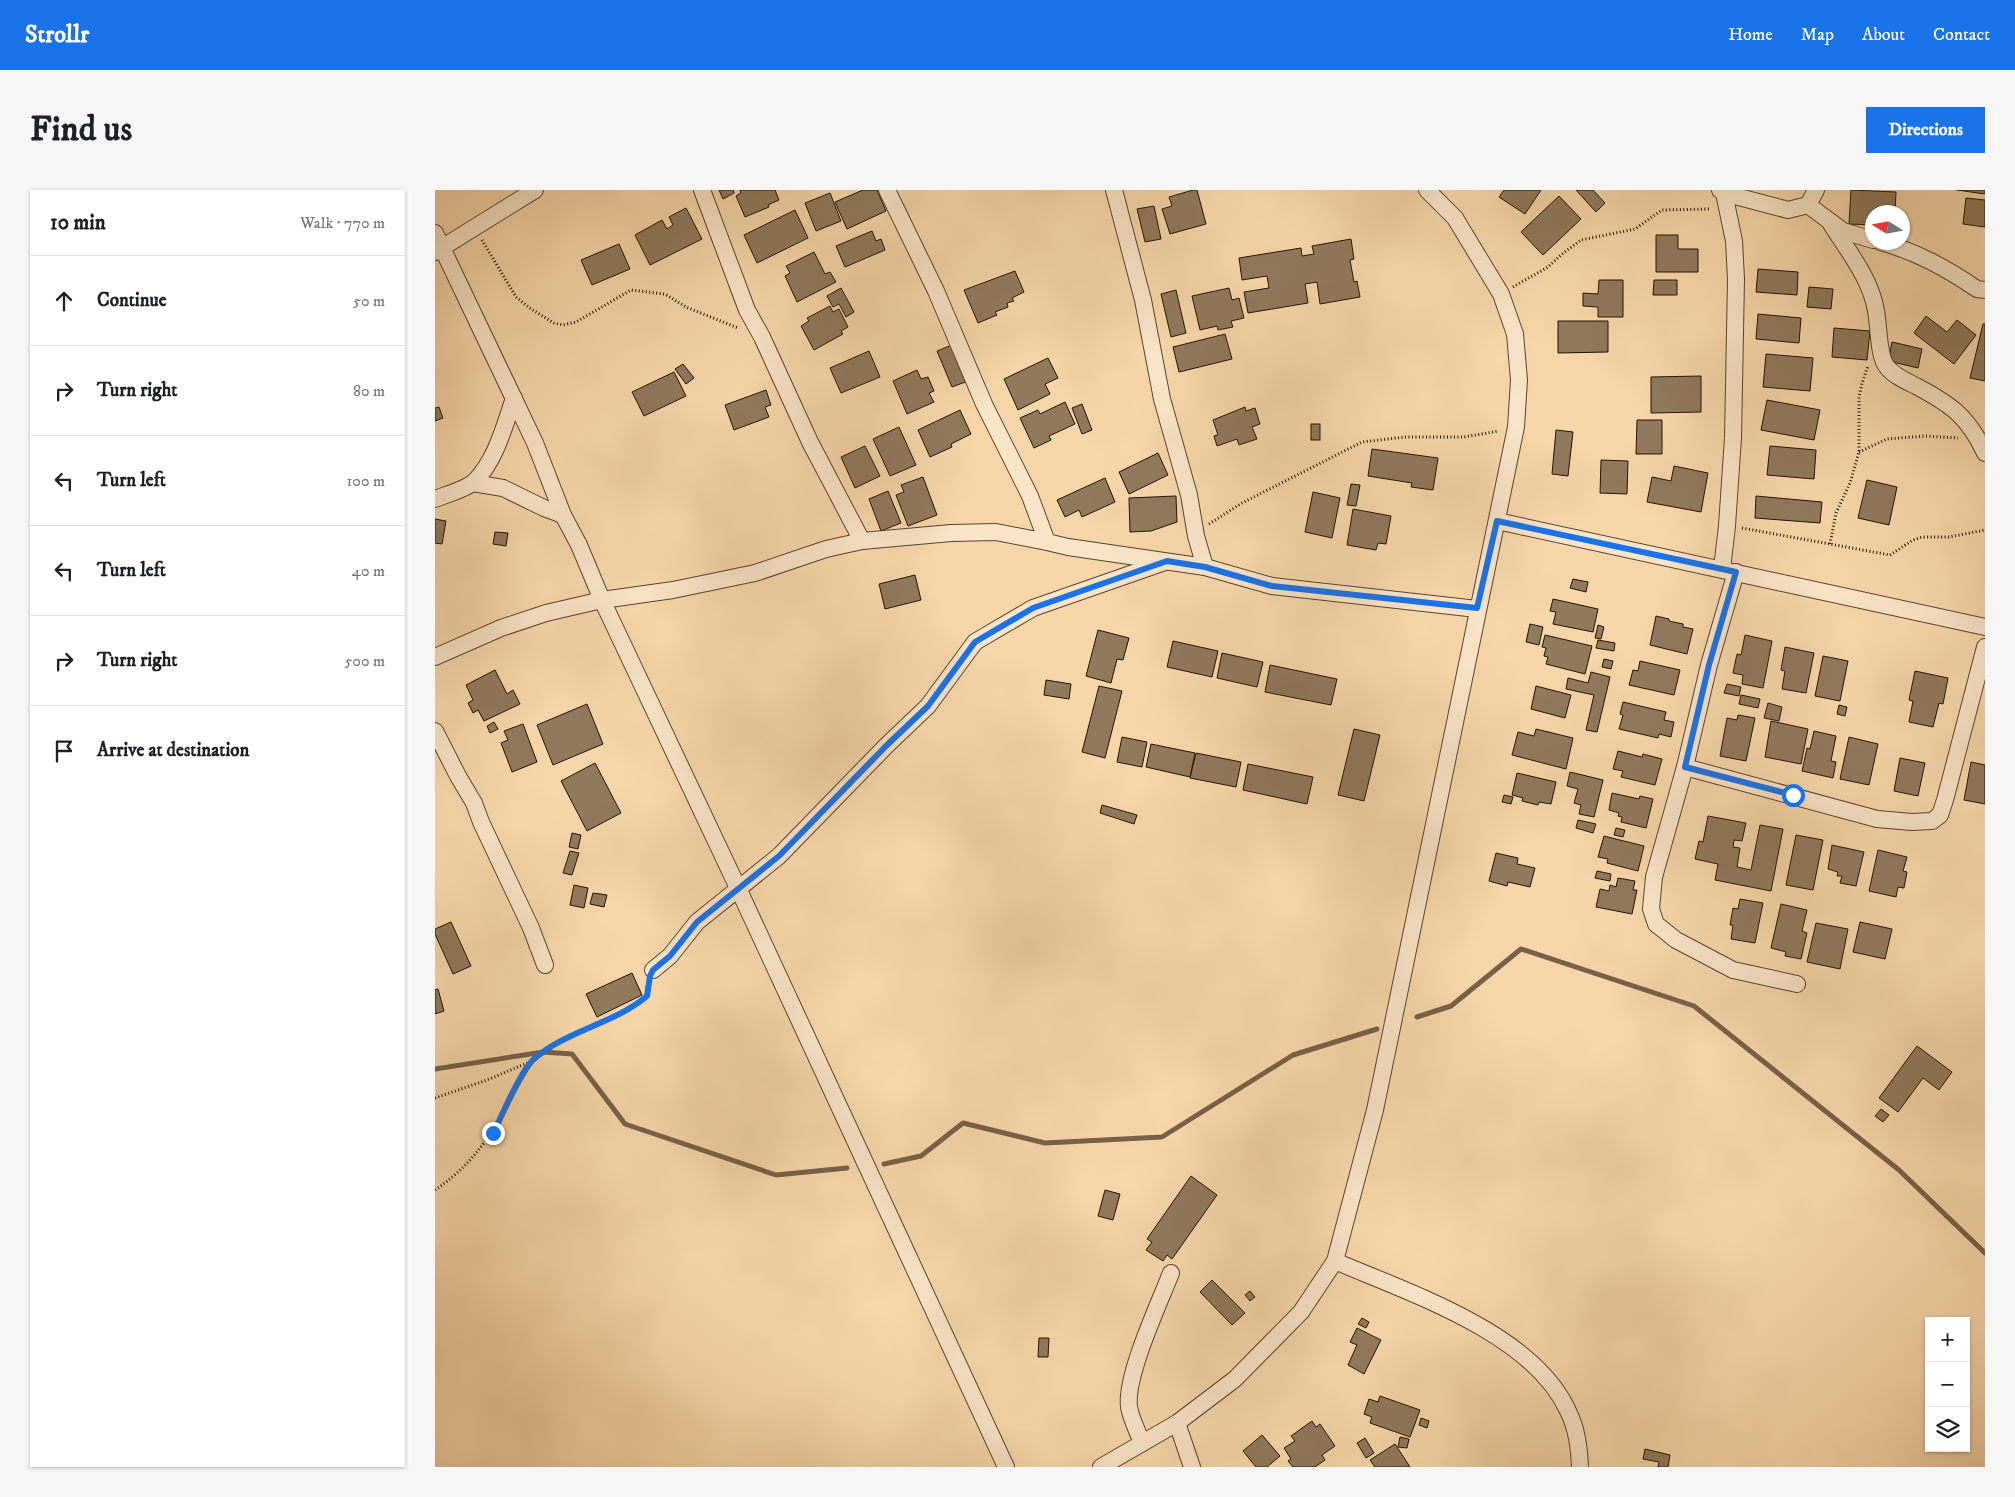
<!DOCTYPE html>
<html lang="en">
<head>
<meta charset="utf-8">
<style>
	:root { --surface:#fff; --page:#f6f6f6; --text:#202124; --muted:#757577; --line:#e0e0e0; --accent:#1a73e8 }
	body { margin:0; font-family:"IM FELL DW Pica",serif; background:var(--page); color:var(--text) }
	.controls { position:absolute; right:15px; bottom:15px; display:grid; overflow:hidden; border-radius:0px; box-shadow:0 1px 4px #0004 }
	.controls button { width:45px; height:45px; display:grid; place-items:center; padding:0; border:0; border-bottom:1px solid var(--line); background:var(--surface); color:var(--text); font:25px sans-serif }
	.compass { position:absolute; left:1430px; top:15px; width:45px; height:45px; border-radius:50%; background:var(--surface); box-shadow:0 1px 4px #0004; rotate:281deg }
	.stop { position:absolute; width:15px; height:15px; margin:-11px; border:4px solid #1a73e8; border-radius:50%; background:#fff }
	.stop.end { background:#1a73e8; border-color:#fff; box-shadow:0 1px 5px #0008 }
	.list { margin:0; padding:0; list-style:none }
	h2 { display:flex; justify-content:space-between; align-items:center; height:65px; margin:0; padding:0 20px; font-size:21px }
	h2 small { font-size:16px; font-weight:400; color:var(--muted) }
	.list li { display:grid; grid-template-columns:32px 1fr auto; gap:15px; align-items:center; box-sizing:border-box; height:90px; padding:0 20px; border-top:1px solid var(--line) }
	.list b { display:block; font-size:19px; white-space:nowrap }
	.list em { font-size:16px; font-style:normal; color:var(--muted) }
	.icon { flex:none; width:28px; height:28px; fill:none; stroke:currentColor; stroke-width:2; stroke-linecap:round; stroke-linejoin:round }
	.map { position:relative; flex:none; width:1550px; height:1277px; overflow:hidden; border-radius:0px }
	header { display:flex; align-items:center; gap:30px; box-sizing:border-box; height:70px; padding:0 25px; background:var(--accent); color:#fff }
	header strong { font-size:24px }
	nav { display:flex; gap:28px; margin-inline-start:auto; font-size:18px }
	.intro { display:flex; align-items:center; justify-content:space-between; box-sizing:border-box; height:120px; padding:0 30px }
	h1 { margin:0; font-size:35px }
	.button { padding:12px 22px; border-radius:0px; background:var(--accent); color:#fff; font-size:18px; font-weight:700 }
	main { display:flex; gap:30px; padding:0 30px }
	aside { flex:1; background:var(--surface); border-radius:0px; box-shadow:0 1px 4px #0004 }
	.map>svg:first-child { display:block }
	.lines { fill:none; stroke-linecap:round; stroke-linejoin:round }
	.stream { stroke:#776148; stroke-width:5 }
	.building { fill:#91795c; stroke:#231407 }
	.minor-casing { stroke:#584530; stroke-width:18 }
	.path { stroke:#231407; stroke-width:3; stroke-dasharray:1 2.5; stroke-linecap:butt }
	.minor { stroke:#fae5c8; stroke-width:16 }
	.route { stroke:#1a73e8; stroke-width:6 }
</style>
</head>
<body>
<header>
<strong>Strollr</strong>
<nav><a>Home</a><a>Map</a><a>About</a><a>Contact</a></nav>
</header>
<div class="intro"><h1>Find us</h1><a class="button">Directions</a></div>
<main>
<aside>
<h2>10 min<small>Walk · 770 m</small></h2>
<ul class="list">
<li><svg class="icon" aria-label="ahead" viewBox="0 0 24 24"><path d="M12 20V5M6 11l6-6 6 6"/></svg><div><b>Continue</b></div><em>50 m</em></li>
<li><svg class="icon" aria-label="right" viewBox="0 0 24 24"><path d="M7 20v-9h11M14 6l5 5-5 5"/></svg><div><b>Turn right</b></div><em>80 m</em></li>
<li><svg class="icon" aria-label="left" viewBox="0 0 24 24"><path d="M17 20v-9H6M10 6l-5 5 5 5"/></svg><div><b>Turn left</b></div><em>100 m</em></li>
<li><svg class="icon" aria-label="left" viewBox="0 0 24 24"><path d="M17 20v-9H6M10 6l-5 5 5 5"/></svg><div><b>Turn left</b></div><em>40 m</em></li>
<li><svg class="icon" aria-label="right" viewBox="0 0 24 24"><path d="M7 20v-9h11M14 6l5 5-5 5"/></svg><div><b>Turn right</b></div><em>500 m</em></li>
<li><svg class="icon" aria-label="arrive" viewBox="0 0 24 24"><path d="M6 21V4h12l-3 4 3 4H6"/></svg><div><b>Arrive at destination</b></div></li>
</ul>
</aside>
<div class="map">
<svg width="1550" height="1277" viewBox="0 0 1550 1277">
	<rect width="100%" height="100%" fill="#f7d7aa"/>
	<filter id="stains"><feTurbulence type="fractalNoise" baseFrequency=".004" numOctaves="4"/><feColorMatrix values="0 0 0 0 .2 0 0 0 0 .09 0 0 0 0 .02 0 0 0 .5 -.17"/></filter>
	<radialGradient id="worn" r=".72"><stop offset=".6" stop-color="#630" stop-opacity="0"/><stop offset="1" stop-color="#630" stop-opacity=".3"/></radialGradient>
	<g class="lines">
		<g class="stream">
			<polyline points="982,827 1016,816 1086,759 1259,816 1464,980 1550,1063"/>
			<polyline points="0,879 108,862 137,864 190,934 341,985 412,978"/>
			<polyline points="449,974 486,966 528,933 610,953 727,947 858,865 942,839"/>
		</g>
	</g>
	<g class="building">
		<polygon points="284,0 298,0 299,3 288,9"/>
		<polygon points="305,0 340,0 344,10 333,15 334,17 310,27 301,6 306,3"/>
		<polygon points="428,0 442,0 451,21 412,39 400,12"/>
		<polygon points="758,0 762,0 771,34 735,44 727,19 737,16 734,7"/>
		<polygon points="1069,0 1106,0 1090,24 1064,7"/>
		<polygon points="1141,0 1158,0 1170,13 1161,22"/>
		<polygon points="1416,0 1461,2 1460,22 1438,22 1438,35 1414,34"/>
		<polygon points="1522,0 1550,0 1550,4"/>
		<polygon points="395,3 406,31 381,41 370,13"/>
		<polygon points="1124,6 1146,29 1108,65 1086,42"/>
		<polygon points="1531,8 1550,10 1550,37 1528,34"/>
		<polygon points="719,16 726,49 710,52 702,19"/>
		<polygon points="251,18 267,49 215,75 200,45 227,30 232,39 238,35 234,27"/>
		<polygon points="360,20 373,48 322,73 309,45"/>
		<polygon points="437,41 441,51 446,49 450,60 410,77 401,56"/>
		<polygon points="1221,45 1243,45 1243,59 1263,59 1263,82 1221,82"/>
		<polygon points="916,49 919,69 915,70 919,92 922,91 925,107 885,114 882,92 870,94 873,113 813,123 809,102 834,98 832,86 807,90 804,68 866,58 867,66 879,64 877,56"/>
		<polygon points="184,54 195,79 157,95 146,70"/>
		<polygon points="379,62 390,84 395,82 401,92 362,112 350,86 355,83 351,76"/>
		<polygon points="1323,79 1363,82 1362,105 1321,102"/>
		<polygon points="580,81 589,102 577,108 579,111 572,113 573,117 560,122 562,125 543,133 529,100"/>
		<polygon points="1164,90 1188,90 1188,127 1163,127 1163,117 1148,116 1148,103 1163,104"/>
		<polygon points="1219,90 1242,90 1242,105 1218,105"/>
		<polygon points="1374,97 1398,99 1396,119 1372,117"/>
		<polygon points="406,98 419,122 411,127 404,114 398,117 392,106"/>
		<polygon points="794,98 797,110 804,108 809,128 796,131 798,137 783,140 782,136 765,140 757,106"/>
		<polygon points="741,100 751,143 736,147 726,104"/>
		<polygon points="395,116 398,122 404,119 413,137 406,141 408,144 379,160 366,136 374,131 372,128"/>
		<polygon points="1323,124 1366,128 1364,153 1321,149"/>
		<polygon points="1491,126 1512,142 1522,130 1541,145 1519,174 1479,143"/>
		<polygon points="1123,131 1173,131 1173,162 1123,163"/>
		<polygon points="1548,134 1550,134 1550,191 1535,188"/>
		<polygon points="1399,138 1435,141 1432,170 1397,167"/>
		<polygon points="790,144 797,169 744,182 738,157"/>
		<polygon points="1457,152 1487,159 1483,178 1453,171"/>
		<polygon points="517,155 533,191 517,197 502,161"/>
		<polygon points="434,161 445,187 406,203 395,178"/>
		<polygon points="1331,164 1378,168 1375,201 1328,197"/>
		<polygon points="613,168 623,188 610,194 615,204 583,220 569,189"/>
		<polygon points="248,174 259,188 251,194 240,179"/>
		<polygon points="482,180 486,189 493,187 499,201 494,203 499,212 472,224 458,191"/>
		<polygon points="239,182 251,206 209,226 197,202"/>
		<polygon points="1266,186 1266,222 1216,223 1216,187"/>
		<polygon points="331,200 336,215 330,217 334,227 299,240 290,215"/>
		<polygon points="1332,210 1385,220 1379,250 1326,240"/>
		<polygon points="630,212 640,234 614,246 616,250 599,258 585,228 603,220 605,224"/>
		<polygon points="647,214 657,240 647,244 637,218"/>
		<polygon points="4,217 8,228 0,231 0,218"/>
		<polygon points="810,217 811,221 820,218 825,234 817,237 822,249 804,255 802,249 782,256 779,246 783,245 778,230"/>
		<polygon points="525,220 536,244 516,254 517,257 495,267 483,240"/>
		<polygon points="1202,230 1227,230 1227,264 1201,264"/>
		<rect x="876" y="234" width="9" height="16"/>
		<polygon points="464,237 481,275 455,286 438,249"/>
		<polygon points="1121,240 1138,242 1133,286 1117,284"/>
		<polygon points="430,256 445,286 420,298 406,267"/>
		<polygon points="1335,256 1381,260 1379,289 1332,285"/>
		<polygon points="937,259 1003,268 998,300 976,297 977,293 933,286"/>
		<polygon points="723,263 733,285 694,304 684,282"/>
		<polygon points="1166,270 1193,271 1192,304 1165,303"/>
		<polygon points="1239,276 1273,283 1266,322 1212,312 1217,287 1236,291"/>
		<polygon points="488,287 502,325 473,336 461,305 469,302 466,295"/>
		<polygon points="670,288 680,312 647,327 644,320 630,327 622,310"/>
		<polygon points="1432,290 1462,297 1454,335 1423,328"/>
		<polygon points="916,294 925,295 921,316 912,315"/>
		<polygon points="453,301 466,333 446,341 434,309"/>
		<polygon points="878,302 905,308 897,348 870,342"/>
		<polygon points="741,306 742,332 716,341 695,342 694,308"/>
		<polygon points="1321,306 1387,312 1385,333 1320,328"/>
		<polygon points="918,319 956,326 951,354 943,353 941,360 912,355"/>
		<polygon points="0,329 11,331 7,354 0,353"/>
		<polygon points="60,342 73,343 71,356 58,354"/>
		<polygon points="480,385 486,410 450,419 444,394"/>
		<polygon points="1138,389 1153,392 1151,402 1135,398"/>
		<polygon points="1118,409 1163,419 1158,442 1118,434 1121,422 1115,421"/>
		<polygon points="1221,426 1234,429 1234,431 1248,434 1248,437 1258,439 1252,464 1215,455"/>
		<polygon points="1095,434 1108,437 1104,455 1091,452"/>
		<polygon points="1163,435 1169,437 1166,449 1160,448"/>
		<polygon points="663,440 694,448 688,470 682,469 676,493 651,486"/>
		<polygon points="1110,445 1157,456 1150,484 1111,474 1113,467 1109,466 1111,458 1107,457"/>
		<polygon points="1310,445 1337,451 1328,498 1307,494 1308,485 1298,483 1302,464 1306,465"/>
		<polygon points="1163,450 1180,453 1179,461 1161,458"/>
		<polygon points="738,451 783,461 777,487 732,477"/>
		<polygon points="1350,457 1379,463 1371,503 1347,499 1350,481 1346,480"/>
		<polygon points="787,463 828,472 822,497 782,488"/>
		<polygon points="1388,466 1413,471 1405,511 1380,506"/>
		<polygon points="1169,469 1178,471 1176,479 1167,477"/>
		<polygon points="1205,471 1245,480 1239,505 1194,495 1198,480 1203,481"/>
		<polygon points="835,475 902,489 896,515 830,502"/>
		<polygon points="60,480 72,504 78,500 85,514 49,531 43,520 38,523 33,513 38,510 31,495"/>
		<polygon points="1480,481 1513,488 1508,514 1504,513 1498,537 1474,532 1478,511 1474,510"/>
		<polygon points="1156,482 1175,487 1162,542 1151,540 1159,505 1131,499 1133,488 1153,493"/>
		<polygon points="611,490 636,494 634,509 609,505"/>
		<polygon points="1292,494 1306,497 1304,506 1289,503"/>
		<polygon points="664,496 687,501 670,568 647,562"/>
		<polygon points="1101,496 1136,505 1130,528 1096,519"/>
		<polygon points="1306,505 1325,509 1323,518 1304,514"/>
		<polygon points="1188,512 1231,522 1229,530 1239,532 1236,547 1224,544 1223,548 1184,539 1188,525 1185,524"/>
		<polygon points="1333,513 1347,517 1344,531 1329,528"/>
		<polygon points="152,514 168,554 118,575 102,535"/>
		<polygon points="1404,515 1412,517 1410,526 1402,524"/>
		<polygon points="1303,525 1320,528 1311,571 1285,566 1292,528 1302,530"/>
		<polygon points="1336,531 1373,539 1366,574 1330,567"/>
		<polygon points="59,532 63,539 55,543 52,536"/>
		<polygon points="88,534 102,572 77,582 66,553 73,550 69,541"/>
		<polygon points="919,539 945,545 929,611 903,605"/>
		<polygon points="1101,539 1138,548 1131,579 1077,565 1083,542 1099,546"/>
		<polygon points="1379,541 1401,546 1396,571 1401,572 1398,588 1367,581 1372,558 1375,559"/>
		<polygon points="687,547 712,552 707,577 682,572"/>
		<polygon points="1414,547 1443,554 1434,595 1405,589"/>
		<polygon points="716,554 760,563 755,587 711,577"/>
		<polygon points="1183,561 1207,567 1208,564 1227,569 1220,595 1186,587 1188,581 1178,579"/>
		<polygon points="761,563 806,572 801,597 755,588"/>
		<polygon points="1465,568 1490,573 1483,606 1459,601"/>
		<polygon points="1536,572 1550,575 1550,614 1529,610"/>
		<polygon points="160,573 186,623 152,641 126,591"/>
		<polygon points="813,574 878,587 872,614 808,600"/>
		<polygon points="1135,582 1168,590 1159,627 1144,624 1146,615 1139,613 1143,599 1132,596"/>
		<polygon points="1082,583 1121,592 1116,614 1104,612 1103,615 1087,611 1088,608 1077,605"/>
		<polygon points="1177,603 1204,609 1205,606 1218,609 1211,638 1186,632 1187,627 1183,626 1184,623 1174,620"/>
		<polygon points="1069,605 1078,607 1076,614 1067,612"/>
		<polygon points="667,615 702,625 699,634 665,623"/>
		<polygon points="1273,626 1311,633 1307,651 1299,650 1298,657 1305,658 1302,677 1316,680 1325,635 1348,639 1336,701 1280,690 1283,674 1260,669 1264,651 1268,652"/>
		<polygon points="1143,630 1161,634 1158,643 1141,638"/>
		<polygon points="1181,638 1190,640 1188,647 1179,645"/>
		<polygon points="137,643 146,645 143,659 134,657"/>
		<polygon points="1361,645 1388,650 1378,700 1351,695"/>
		<polygon points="1169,646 1209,656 1203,681 1172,673 1173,669 1163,667"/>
		<polygon points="1397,655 1429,662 1421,696 1405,693 1407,686 1402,686 1403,682 1393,679"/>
		<polygon points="1443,660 1472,667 1468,681 1472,682 1469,698 1463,697 1461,707 1434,701"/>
		<polygon points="135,661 144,663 137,685 128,683"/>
		<polygon points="1061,663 1083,668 1082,674 1100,678 1095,697 1073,692 1072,696 1054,691"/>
		<polygon points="1162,681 1176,684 1175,691 1160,688"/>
		<polygon points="1183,688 1200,691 1198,700 1202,700 1197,724 1161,717 1165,699 1174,701 1175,695 1181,697"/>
		<polygon points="139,695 153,698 149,718 135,715"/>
		<polygon points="158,703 172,705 169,717 155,714"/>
		<polygon points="1305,709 1328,713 1320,753 1296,749 1298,735 1295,735 1298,718 1303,719"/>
		<polygon points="1346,714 1372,720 1367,741 1372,743 1366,769 1350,766 1351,762 1336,758"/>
		<polygon points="16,732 36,776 18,784 0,744 0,739"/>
		<polygon points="1425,732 1457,739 1450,769 1418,762"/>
		<polygon points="1381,733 1413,739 1405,779 1372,772"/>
		<polygon points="197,783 207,805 162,827 151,804"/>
		<polygon points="3,799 9,821 0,824 0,800"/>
		<polygon points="1482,856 1517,882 1504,900 1488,888 1463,922 1444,908"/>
		<polygon points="1446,919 1454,925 1448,932 1440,926"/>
		<polygon points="756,986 782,1005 737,1069 732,1065 728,1071 711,1060 717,1052 712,1049"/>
		<polygon points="670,1000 685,1004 678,1030 663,1026"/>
		<polygon points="777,1090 810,1123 797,1135 765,1102"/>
		<polygon points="815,1101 820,1107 815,1111 810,1105"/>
		<polygon points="927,1128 934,1132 931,1138 923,1134"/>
		<polygon points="922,1138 946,1150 929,1184 913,1175 922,1155 915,1152"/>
		<polygon points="604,1148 614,1148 613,1167 603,1167"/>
		<polygon points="945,1206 985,1220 975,1247 935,1233 937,1227 929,1224 934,1209 943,1212"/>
		<polygon points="986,1228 994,1231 992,1238 984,1235"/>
		<polygon points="877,1231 881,1237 885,1234 900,1256 887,1265 890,1270 880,1277 858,1277 853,1271 856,1269 849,1258 860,1251 856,1246"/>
		<polygon points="827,1245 845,1266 832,1277 821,1277 808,1261"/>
		<polygon points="965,1247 974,1249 972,1258 963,1257"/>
		<polygon points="930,1248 939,1263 931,1268 922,1253"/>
		<polygon points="960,1254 975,1277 940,1277 935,1270"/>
		<polygon points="1210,1259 1235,1265 1233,1277 1223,1277 1224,1272 1208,1269"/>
	</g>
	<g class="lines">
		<defs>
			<g id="minor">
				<polyline points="267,0 312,120 327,147 375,252 427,351"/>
				<polyline points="452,0 501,101 549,214 595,306 612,352 633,357 770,377 837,396 1042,419"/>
				<polyline points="679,0 708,110 727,209 754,305 761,346 770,377"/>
				<polyline points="1285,0 1289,3 1353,20 1373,15 1381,0"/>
				<polyline points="1373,15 1408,41 1438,50"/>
				<path d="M1396,34C1413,61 1436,89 1441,121C1444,135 1443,167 1452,177C1459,186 1471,191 1481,196C1515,214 1533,226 1550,263"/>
				<polyline points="0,43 100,253 128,325 144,355 167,410 303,698 571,1277"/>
				<path d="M1446,52C1482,62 1511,78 1542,99L1550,100"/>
				<polyline points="0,62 100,0"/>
				<polyline points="38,293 68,298 109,318 128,325"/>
				<path d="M0,309C10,305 31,299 39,292C61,270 69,237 79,208"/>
				<polyline points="1062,331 1550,437"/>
				<polyline points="1287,379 1292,336 1298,248 1301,89 1299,51 1289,3"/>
				<polyline points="1301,382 1274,475 1250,577 1219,687 1216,719 1221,734 1241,750 1298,780 1362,794"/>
				<polyline points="0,467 66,438 111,423 167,410 238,400 320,383 391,359 427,351 516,343 561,342 612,352"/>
				<polyline points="0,541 23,586 39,613 46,632 96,738 110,775"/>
				<polyline points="1250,577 1442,629 1477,632 1497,631 1505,625 1510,610 1550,457"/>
				<polyline points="218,780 235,766 262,732 344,666 451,556 493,516 540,452 598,418 730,372"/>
				<path d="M900,1071C974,1103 1098,1143 1133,1221C1142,1239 1144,1257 1145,1277"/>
				<polyline points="742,1233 757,1277"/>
				<path d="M707,1253C703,1242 696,1229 694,1217C690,1186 724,1114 736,1083"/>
				<polyline points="666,1277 742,1233 800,1189 866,1122 900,1071 940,920 1081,237 1084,190 1080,144 1066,104 1020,28 992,0"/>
			</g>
		</defs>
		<use href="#minor" class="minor-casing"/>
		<g class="path">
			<polyline points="47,50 81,107 96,119 119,133 128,135 141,132 196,100 230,104 251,117 303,138"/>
			<polyline points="1078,97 1113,77 1127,64 1146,50 1200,39 1227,20 1276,19"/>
			<polyline points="1424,262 1452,249 1490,246 1523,248"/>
			<polyline points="774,334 807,313 927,252 970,247 1029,247 1064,241"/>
			<polyline points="1307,338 1455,365 1478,350 1487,347 1514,347 1550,340"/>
			<polyline points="1395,354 1401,323 1415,293 1424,262 1424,207 1427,193 1433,176"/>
			<polyline points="0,908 52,890 97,871 122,854 204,813 212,806 214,794"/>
			<path d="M0,1000C52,965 67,922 97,871"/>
		</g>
		<use href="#minor" class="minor"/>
	</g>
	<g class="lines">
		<path class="route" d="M58,943C67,926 86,880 99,869C132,840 179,834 212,806L215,786L218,780L235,766L262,732L344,666L451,556L493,516L540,452L598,418L732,371L770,377L837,396L1042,418L1062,331L1301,382L1274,475L1250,577L1358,605"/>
	</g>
	<rect width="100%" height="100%" filter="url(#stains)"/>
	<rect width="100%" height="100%" fill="url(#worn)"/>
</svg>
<div class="controls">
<button>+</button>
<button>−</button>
<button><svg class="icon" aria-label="layers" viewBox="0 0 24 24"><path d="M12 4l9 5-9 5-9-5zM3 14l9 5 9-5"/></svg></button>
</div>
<svg class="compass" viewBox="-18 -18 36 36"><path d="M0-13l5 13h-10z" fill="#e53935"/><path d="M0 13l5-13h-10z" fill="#757577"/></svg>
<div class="stop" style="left:1358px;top:605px"></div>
<div class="stop end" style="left:58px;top:943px"></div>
</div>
</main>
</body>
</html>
